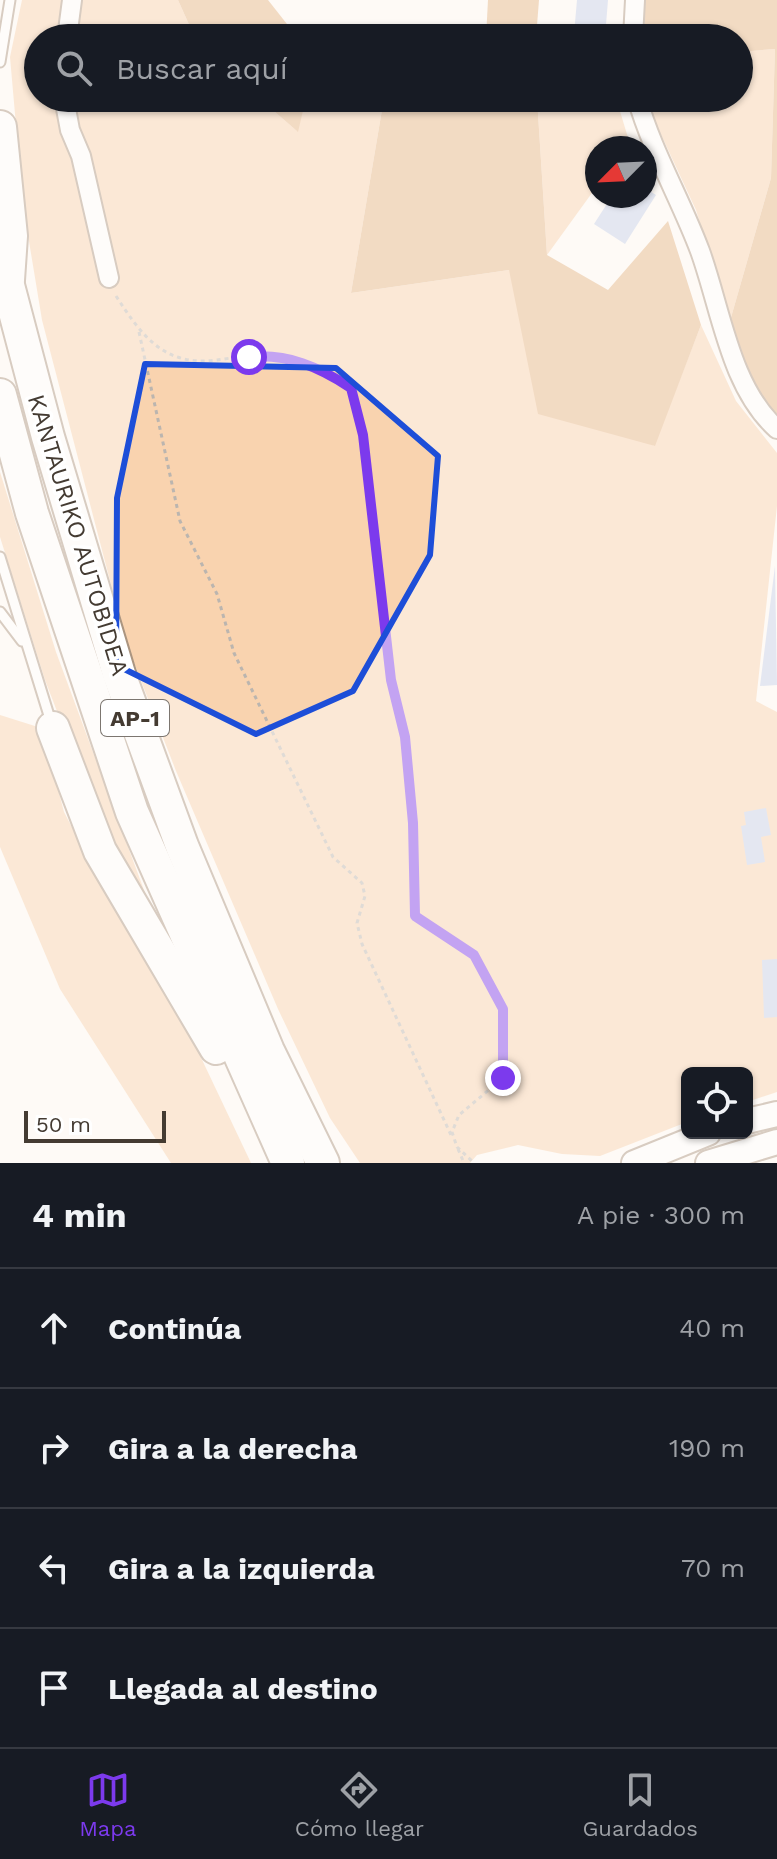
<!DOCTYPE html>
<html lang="es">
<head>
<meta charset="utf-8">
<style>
	:root { --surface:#171b24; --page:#242831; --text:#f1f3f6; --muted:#9ea1a6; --line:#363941; --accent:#7c3aed }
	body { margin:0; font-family:"Work Sans",sans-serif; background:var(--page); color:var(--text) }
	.controls { position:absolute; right:24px; bottom:24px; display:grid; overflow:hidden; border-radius:12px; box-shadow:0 2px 6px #0004 }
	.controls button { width:72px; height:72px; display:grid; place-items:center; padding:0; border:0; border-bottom:2px solid var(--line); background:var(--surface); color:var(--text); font:40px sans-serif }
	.compass { position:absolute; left:585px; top:136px; width:72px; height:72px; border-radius:50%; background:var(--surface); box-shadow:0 2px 6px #0004; rotate:246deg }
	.scale { position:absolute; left:24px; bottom:20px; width:142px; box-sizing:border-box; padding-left:8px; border:4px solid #443b32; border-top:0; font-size:22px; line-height:28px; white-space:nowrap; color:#443b32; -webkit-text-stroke:6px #fff; paint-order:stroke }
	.stop { position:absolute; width:24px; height:24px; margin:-18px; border:6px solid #7c3aed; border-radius:50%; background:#fff }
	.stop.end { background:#7c3aed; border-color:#fff; box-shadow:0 2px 8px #0008 }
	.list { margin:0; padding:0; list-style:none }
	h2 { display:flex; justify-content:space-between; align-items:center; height:104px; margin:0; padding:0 32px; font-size:34px }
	h2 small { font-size:26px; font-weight:400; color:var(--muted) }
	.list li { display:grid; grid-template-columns:52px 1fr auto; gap:24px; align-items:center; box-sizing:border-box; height:120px; padding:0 32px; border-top:2px solid var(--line) }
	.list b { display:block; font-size:30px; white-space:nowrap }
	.list em { font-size:26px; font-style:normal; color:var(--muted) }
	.icon { flex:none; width:44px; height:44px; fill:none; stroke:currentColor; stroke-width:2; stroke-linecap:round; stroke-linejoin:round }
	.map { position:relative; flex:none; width:777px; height:1163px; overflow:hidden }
	.search { position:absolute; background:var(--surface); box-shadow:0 2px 6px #0004; left:24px; right:24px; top:24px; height:88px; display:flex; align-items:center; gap:20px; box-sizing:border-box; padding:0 28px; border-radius:44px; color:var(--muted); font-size:30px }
	.sheet { height:584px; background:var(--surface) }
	nav { display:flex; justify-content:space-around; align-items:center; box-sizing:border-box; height:112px; border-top:2px solid var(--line); background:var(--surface); font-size:22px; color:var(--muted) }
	nav a { display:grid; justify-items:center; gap:4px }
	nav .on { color:var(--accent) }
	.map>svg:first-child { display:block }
	.green { fill:#f9d3af }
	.forest { fill:#e5b586 }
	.building { fill:#c6d1ec }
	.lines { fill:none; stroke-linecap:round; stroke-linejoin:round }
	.service-casing { stroke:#ab9580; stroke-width:13 }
	.minor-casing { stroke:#ab9580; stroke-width:22 }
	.secondary-casing { stroke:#ab9580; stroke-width:28 }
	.motorway-casing { stroke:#ab9580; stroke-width:36 }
	.path { stroke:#bbb5af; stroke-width:3; stroke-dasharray:4 4; stroke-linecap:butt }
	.service { stroke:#fff; stroke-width:9 }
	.minor { stroke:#fff; stroke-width:18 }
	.secondary { stroke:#fff; stroke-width:24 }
	.motorway { stroke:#fff; stroke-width:32 }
	.route { stroke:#7c3aed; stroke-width:10 }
	.marked { fill:none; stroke:#1d4ed8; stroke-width:6; stroke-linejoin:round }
	.labels { text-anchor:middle; stroke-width:7; stroke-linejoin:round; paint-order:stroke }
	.shield { fill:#fff; stroke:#7c7670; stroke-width:2 }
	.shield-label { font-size:22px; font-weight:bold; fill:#443b32 }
	.street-label { font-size:24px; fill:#443b32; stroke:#fff }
</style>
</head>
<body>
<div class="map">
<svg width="777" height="1163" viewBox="0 0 777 1163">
	<rect width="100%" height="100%" fill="#fefaf5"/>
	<g class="green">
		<polygon points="22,0 178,0 195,38 38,38 38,98 259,98 297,131 306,98 384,98 351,293 509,270 654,446 701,325 736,401 777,453 777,506 756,701 777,712 777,1092 747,1102 747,1073 687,1073 687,1122 600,1156 562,1154 518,1145 477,1155 470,1163 360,1163 330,1118 278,1009 176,771 126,642 42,320 23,205 10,57"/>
		<polygon points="775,49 771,178 730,321 696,210 651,113 649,98 739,98 739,52"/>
		<polygon points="537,98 616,98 629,141 625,148 597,148 597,186 547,255"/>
		<polygon points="0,472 56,652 158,928 136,894 88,792 45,680 0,537"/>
		<polygon points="0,715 38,727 44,736 64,812 94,870 186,1026 251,1163 171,1163 60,989 0,847"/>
	</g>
	<g class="forest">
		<polygon points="178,0 268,0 298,38 195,38"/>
		<polygon points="488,0 539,0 536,38 486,38"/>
		<polygon points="645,0 777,0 777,413 773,417 749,380 730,321 771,178 775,49 739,52 739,38 644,38"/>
		<polygon points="259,98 306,98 298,132"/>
		<polygon points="384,98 537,98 547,255 608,290 668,221 701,325 655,446 538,414 509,270 351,293"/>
	</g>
	<g class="building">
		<polygon points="577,0 608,0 605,37 574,34"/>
		<polygon points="645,188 656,195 625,244 594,224 612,196 645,196"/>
		<polygon points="775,566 777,685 760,686"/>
		<polygon points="766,808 771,835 761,837 765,862 747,865 741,826 746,825 744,812"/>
		<polygon points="777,959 777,1017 764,1018 762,960"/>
	</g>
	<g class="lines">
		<defs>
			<g id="service">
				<polyline points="0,62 10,0"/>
				<polyline points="0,557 51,722"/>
				<polyline points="0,612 22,641"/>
			</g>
			<g id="minor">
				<polyline points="67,38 72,0"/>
				<polyline points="633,38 635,0"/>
				<polyline points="64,98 70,130 81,156 109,278"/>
				<path d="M637,98C652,151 681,200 700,251C721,309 730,387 777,429"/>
			</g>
			<g id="secondary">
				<polyline points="747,1121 777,1114"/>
				<polyline points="634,1163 708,1133"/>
				<polyline points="708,1163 777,1142"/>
			</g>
			<g id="motorway">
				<polyline points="0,127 11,236 8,280"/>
				<polyline points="0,255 48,437 119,674 182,846 268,1051 323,1163"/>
				<polyline points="0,395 32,513 132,812 288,1163"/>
				<polyline points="53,728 100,851 216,1048"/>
			</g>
		</defs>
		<use href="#service" class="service-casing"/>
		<use href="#minor" class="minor-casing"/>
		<use href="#secondary" class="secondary-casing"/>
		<use href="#motorway" class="motorway-casing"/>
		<g class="path">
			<path d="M116,296C142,336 164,367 217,360C234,358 255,353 272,355C301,357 327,373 351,388L363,435L391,680L405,737L413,823L415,916L474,955L503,1009V1078L459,1115L452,1132L457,1147L474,1163"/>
			<polyline points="139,332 180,521 217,594 234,653 333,857 362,883 365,896 357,923 362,944 451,1135"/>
			<polyline points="458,1149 464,1163"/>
		</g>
		<use href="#service" class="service"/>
		<use href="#minor" class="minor"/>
		<use href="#secondary" class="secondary"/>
		<use href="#motorway" class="motorway"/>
	</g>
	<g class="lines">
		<path class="route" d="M249,357C287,353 319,367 351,388L363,435L391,680L405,737L413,823L415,916L474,955L503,1009V1078"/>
	</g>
	<path d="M0 0H777V1163H0ZM145,364L336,368L438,456L430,555L353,691L256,734L116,665L117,498Z" fill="#fefaf5" fill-opacity=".55" fill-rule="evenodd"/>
	<path class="marked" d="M145,364L336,368L438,456L430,555L353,691L256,734L116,665L117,498Z"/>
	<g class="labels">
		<rect class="shield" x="101" y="700" width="68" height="36" rx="6"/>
		<g class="shield-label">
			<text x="135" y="726">AP-1</text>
		</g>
		<g class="street-label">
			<text transform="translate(78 535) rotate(73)" y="8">KANTAURIKO AUTOBIDEA</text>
		</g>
	</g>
</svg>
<div class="controls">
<button><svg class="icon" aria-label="locate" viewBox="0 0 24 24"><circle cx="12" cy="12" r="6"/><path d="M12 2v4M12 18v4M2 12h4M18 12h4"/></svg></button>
</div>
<svg class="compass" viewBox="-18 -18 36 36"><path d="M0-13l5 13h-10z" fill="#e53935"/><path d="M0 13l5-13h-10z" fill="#9ea1a6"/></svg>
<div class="scale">50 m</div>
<div class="stop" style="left:249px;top:357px"></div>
<div class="stop end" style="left:503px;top:1078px"></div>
<div class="search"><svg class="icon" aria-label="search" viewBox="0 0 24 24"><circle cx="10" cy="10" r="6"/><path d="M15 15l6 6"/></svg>Buscar aquí</div>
</div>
<section class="sheet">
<h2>4 min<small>A pie · 300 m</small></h2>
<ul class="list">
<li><svg class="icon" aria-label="ahead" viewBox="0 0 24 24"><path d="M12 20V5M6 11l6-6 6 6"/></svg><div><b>Continúa</b></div><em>40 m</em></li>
<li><svg class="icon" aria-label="right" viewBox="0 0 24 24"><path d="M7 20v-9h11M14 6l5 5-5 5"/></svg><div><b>Gira a la derecha</b></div><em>190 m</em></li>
<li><svg class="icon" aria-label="left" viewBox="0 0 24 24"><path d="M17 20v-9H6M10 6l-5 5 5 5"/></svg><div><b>Gira a la izquierda</b></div><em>70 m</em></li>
<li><svg class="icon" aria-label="arrive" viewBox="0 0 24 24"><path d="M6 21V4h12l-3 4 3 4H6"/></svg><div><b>Llegada al destino</b></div></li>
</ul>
</section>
<nav>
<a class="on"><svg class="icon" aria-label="map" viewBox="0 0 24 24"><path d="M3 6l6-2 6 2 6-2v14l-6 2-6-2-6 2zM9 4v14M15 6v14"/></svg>Mapa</a>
<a><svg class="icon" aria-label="directions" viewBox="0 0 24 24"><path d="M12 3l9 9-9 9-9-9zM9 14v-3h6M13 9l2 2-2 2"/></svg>Cómo llegar</a>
<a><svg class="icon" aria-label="saved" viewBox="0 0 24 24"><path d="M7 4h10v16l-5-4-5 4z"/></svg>Guardados</a>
</nav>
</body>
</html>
